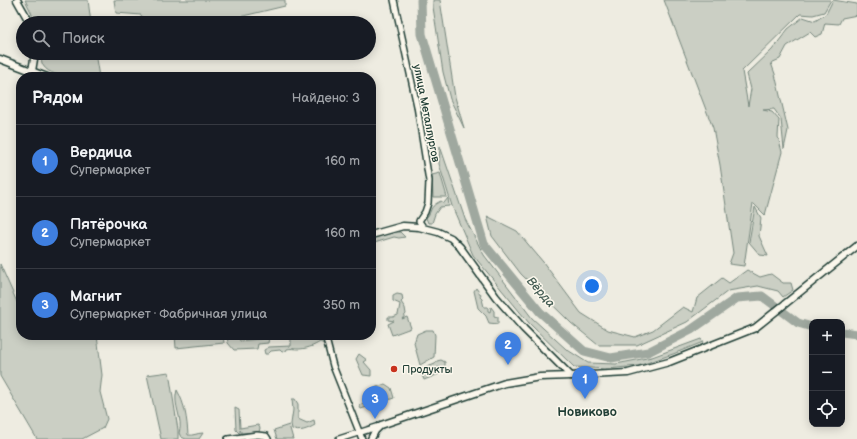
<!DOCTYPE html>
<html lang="ru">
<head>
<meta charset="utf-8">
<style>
	:root { --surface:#171b24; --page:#242831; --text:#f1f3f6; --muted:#9ea1a6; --line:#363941; --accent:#c8321e }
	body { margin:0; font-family:"Balsamiq Sans",sans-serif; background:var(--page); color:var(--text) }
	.controls { position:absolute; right:12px; bottom:12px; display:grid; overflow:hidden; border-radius:8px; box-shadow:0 2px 10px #0003 }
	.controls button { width:36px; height:36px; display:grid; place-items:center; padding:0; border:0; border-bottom:1px solid var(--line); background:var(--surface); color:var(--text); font:20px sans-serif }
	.you { position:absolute; left:592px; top:286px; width:14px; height:14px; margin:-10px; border:3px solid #fff; border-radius:50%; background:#1a73e8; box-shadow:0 0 0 6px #1a73e833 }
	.badge { display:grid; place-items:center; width:26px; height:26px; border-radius:50%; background:var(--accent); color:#fff; font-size:13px; font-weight:700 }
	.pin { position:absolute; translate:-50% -33px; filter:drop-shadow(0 1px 2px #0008) }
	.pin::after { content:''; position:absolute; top:21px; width:14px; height:12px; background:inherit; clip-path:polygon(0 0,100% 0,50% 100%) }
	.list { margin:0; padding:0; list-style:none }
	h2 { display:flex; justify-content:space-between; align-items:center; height:52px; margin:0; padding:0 16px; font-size:17px }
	h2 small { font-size:13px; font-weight:400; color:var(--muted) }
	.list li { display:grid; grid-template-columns:26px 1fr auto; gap:12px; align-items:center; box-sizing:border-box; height:72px; padding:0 16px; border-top:1px solid var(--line) }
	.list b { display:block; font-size:15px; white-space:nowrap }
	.list p { margin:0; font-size:13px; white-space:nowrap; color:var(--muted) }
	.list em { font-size:13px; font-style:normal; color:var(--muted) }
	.icon { flex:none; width:22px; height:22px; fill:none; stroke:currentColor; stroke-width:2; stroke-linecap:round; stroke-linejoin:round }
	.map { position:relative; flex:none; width:857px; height:439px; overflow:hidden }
	.search { position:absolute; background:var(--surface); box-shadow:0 2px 10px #0003; left:16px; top:16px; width:360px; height:44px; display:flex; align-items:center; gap:10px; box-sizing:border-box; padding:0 14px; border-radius:22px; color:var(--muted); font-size:15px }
	.panel { position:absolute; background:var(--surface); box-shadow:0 2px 10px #0003; left:16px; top:72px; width:360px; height:268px; border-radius:16px }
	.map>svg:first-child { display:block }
	.green { fill:#cbcfc4; stroke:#75867c }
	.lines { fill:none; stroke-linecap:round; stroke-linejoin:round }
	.river { stroke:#9fa89f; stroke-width:9 }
	.minor-casing { stroke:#1f3d34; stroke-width:8 }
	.tertiary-casing { stroke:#1f3d34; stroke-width:9 }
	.minor { stroke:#fbf7ec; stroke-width:5 }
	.tertiary { stroke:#fbf7ec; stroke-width:6 }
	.poi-dot { fill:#c8321e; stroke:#fbf7ec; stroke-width:1.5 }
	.labels { text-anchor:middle; stroke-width:3; stroke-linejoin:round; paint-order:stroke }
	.street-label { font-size:11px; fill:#1f3d34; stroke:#fbf7ec }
	.poi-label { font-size:11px; fill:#1f3d34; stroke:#fbf7ec; text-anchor:start }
	.water-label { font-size:12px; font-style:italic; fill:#455d54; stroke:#fbf7ec }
	.quarter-label { font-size:13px; font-weight:bold; fill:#1f3d34; stroke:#fbf7ec }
</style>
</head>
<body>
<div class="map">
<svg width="857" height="439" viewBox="0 0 857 439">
	<rect width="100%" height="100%" fill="#eeece1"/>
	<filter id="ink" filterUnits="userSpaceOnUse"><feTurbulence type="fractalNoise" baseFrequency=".025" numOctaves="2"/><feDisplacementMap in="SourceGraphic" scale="8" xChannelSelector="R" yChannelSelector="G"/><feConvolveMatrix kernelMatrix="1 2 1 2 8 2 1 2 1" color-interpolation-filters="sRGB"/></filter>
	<g filter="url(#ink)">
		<g class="green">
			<polygon points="25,0 88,0 91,23 35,23 31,12"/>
			<polygon points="114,0 285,0 285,6 214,23 149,23 141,15 116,13"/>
			<polygon points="433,0 440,0 455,97 464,128 450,99 443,72 433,7"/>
			<polygon points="664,0 831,0 824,12 813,15 800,14 742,71 748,106 751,89 747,74 772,50 788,29 803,17 815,21 826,14 833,0 857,4 857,15 842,18 839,24 825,23 822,34 815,37 810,32 787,46 780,59 771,63 775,74 788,130 784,149 781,119 774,109 763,110 772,112 779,120 778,137 782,152 765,215 753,203 744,266 729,264 733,253 720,165 713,128"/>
			<path d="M41,53H95L99,77C84,77 48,80 42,63C41,60 42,56 41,53Z"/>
			<polygon points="440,146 465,219 484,255 532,318 566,349 588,363 616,364 652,357 701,339 703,342 673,354 638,366 606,369 574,367 529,323 473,255 452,206 439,164"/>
			<polygon points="440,173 447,197 433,197 432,175"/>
			<path d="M448,198L449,206L440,207L435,214L432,223H428L426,218C433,211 428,207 441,201L444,203Z"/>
			<polygon points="755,207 761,218 759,236 768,256 760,255 749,242"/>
			<polygon points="487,216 517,231 543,262 581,313 608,330 635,337 653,330 683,307 693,312 697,298 722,278 729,283 747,270 760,277 771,274 783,283 791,283 793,290 783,297 778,291 758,286 728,291 687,322 637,345 598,345 571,323 521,274 492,236"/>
			<polygon points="400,232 405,237 399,238 394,237 371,244 371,239 389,233"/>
			<polygon points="0,264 21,311 21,335 97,335 102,375 100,392 107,419 103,428 82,439 37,439 0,376"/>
			<polygon points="476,288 481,295 480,297 482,299 484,307 488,307 488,311 490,312 491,307 494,311 494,316 498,317 498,324 489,323 486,316 478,308 474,291"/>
			<polygon points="397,294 402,295 403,300 401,302 405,308 406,314 402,319 407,317 411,328 392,335 388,324 394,321 388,320 388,317 393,317 398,315 400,304 393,301 393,296"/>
			<polygon points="426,330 433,330 435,335 434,357 420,365 414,343 417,334"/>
			<polygon points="175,335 223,335 224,343 176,348"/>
			<polygon points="227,335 238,335 240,341 269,338 268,343 258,344 257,349 234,350 228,343"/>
			<path d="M291,335L295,337L300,335H338L339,338L329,339L324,344L320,342C314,346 306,349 298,349C294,349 291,348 287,349L286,351L282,352L280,350L271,351L268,354H265L264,350L269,347L291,346Z"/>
			<polygon points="359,354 367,360 364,362 371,370 371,376 363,375 356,359"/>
			<polygon points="441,360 445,362 445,369 437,368 439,374 424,380 420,370 435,364 437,361"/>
			<polygon points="169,372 178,430 178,439 161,439 147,375"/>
			<path d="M385,384L391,388L394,398L361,409L359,405L370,401C367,388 375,388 385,384Z"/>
			<path d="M177,390C185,404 187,419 188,435C193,436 197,433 203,433L199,439H186L181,437L179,433C184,419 172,405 177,390Z"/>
			<path d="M292,399H295L298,404V419L307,423L314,420L315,425C308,429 299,433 292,429L291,424L293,410Z"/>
			<polygon points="235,408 239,410 240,428 258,425 260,428 259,432 242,433 240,430 240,434 236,430"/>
			<polygon points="289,425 293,439 277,439 274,430"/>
		</g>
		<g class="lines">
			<g class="river">
				<polyline points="421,0 422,34 484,244 540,312 584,351 611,358 648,352 691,330 737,298 762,296 798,323 812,327"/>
				<polyline points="842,332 857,334"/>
			</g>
			<defs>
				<g id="minor">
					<polyline points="394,0 417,106 429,181 428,203 425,212 419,221 423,227"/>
					<polyline points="29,77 32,71"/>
					<polyline points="325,335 333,366 362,439"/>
					<polyline points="228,439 257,435 266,436 268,439"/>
					<polyline points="339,439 380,426"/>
				</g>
				<g id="tertiary">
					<polyline points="17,0 30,23"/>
					<polyline points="0,59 47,77"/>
					<polyline points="32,71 35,53"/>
					<polyline points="371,235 403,226 419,227 438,232 451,238 460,247 496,297 524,329 571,376 628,373 669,362 755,328 857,246"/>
					<polyline points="371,439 375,431 381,425 505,383 540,377 571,376"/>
				</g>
			</defs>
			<use href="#minor" class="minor-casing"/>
			<use href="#tertiary" class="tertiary-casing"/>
			<use href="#minor" class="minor"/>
			<use href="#tertiary" class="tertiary"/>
		</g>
	</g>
	<circle class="poi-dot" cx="394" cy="369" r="4"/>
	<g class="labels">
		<g class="street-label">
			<text transform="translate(427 113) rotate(79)" y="4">улица Металлургов</text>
		</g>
		<g class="poi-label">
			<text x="402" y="373">Продукты</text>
		</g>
		<g class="water-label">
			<text transform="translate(541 292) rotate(49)" y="4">Вёрда</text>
		</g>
		<g class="quarter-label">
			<text x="587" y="416">Новиково</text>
		</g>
	</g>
</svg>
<div class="controls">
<button>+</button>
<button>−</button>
<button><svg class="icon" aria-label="locate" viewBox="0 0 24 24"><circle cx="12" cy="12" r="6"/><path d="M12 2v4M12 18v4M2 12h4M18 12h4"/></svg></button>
</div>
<div class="you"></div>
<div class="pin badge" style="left:585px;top:399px;background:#3f7fe0">1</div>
<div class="pin badge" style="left:508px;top:365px;background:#3f7fe0">2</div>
<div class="pin badge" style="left:375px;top:419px;background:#3f7fe0">3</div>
<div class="search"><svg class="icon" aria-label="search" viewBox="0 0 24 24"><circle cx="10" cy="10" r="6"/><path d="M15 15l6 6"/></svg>Поиск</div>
<section class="panel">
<h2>Рядом<small>Найдено: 3</small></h2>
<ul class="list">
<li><span class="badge" style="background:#3f7fe0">1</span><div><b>Вердица</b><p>Супермаркет</p></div><em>160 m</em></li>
<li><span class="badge" style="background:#3f7fe0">2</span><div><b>Пятёрочка</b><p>Супермаркет</p></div><em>160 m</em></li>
<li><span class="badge" style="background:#3f7fe0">3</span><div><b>Магнит</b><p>Супермаркет · Фабричная улица</p></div><em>350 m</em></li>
</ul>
</section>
</div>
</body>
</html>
